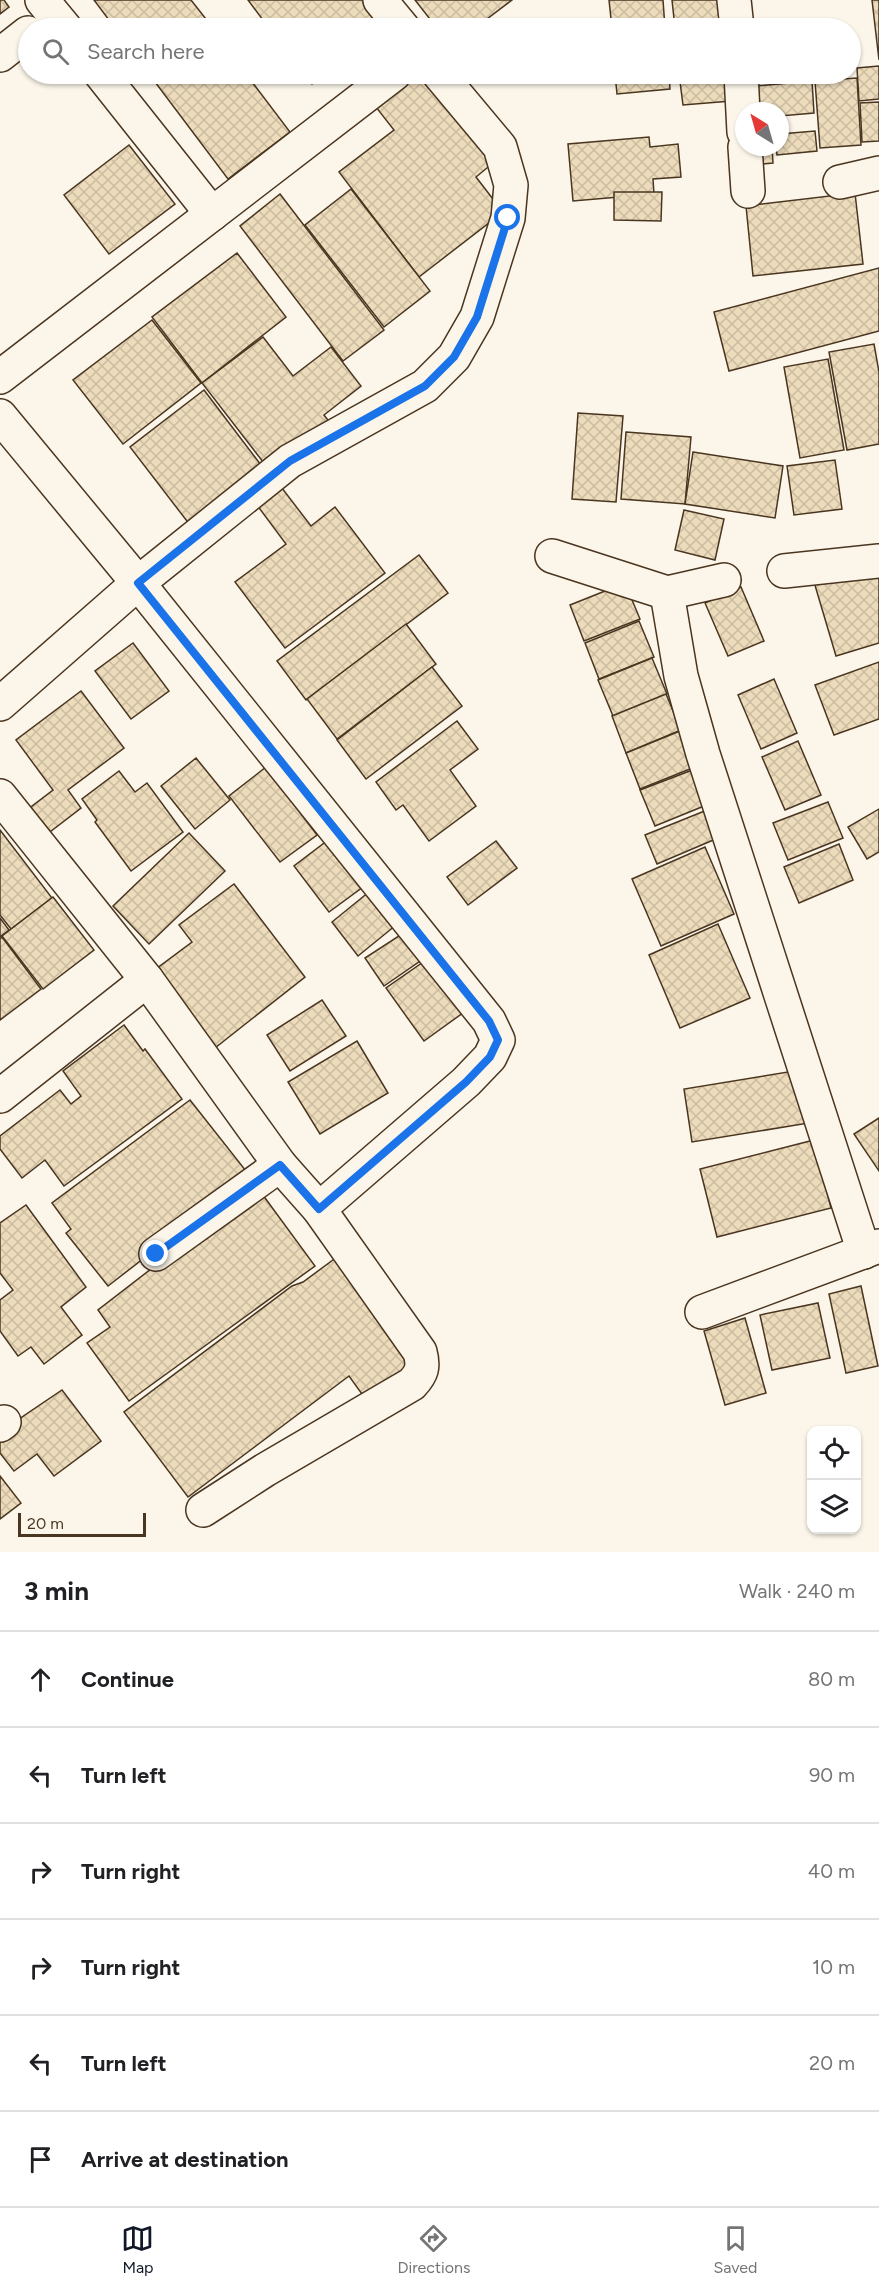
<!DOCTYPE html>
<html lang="en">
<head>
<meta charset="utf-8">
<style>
	:root { --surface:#fff; --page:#f2f2f2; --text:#202124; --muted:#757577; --line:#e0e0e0; --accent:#111827 }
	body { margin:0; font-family:Figtree,sans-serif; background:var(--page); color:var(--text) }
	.controls { position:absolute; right:18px; bottom:18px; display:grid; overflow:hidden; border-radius:12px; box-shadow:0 2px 4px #0004 }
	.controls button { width:54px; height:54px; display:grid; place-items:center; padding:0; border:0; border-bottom:2px solid var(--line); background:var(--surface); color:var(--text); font:30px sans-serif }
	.compass { position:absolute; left:735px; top:102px; width:54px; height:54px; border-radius:50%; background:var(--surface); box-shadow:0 2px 4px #0004; rotate:323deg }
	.scale { position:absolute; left:18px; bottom:15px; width:128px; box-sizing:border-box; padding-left:6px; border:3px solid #4a3520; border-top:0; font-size:16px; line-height:21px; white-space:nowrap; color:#4a3520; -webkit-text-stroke:4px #fbf6e9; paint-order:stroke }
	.stop { position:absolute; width:18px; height:18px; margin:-14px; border:4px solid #1a73e8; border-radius:50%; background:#fff }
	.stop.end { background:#1a73e8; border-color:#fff; box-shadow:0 2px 6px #0008 }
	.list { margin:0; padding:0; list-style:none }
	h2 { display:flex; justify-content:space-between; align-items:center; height:78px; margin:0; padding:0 24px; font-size:26px }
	h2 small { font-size:20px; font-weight:400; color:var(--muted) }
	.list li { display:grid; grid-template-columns:39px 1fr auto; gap:18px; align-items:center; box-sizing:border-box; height:96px; padding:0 24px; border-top:2px solid var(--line) }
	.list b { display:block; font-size:22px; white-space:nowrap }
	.list em { font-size:20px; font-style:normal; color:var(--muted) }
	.icon { flex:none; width:33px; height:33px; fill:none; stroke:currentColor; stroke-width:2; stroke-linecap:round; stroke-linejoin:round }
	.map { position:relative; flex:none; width:879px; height:1552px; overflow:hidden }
	.search { position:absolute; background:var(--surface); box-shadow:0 2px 4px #0004; left:18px; right:18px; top:18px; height:66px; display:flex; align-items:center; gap:15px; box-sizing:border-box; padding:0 21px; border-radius:33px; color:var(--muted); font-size:22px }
	.sheet { height:654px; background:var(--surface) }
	nav { display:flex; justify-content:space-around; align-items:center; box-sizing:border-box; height:84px; border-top:2px solid var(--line); background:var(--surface); font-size:16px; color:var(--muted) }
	nav a { display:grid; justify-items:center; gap:3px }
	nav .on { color:var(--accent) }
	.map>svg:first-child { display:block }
	.building { fill:url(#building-cross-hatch); stroke:#4a3520; stroke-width:1.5 }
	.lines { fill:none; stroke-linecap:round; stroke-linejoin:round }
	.minor-casing { stroke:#4a3520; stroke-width:36 }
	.minor { stroke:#fbf6e9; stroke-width:33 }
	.route { stroke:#1a73e8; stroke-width:8 }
</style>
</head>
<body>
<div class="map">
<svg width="879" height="1552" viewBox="0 0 879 1552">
	<defs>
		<pattern id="building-cross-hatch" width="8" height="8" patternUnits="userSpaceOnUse" patternTransform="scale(1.5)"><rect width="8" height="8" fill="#ecdcbc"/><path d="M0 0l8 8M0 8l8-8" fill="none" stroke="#ccbda1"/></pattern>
	</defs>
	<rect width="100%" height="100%" fill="#fbf6e9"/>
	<g class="building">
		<polygon points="0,0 4,0 9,7 0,14"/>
		<polygon points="94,0 191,0 213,28 115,28"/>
		<polygon points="248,0 364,0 384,28 269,28"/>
		<polygon points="415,0 512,0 475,28 437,28"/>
		<polygon points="609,0 663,0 665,28 612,28"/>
		<polygon points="672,0 721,0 724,28 675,28"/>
		<polygon points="872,0 879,0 879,60"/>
		<polygon points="879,66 879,99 859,101 857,68"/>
		<polygon points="149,74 246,74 290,132 228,179"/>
		<polygon points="304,74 325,74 312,84"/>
		<polygon points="410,74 424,74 493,163 476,177 503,212 419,277 339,172 394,130 372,102"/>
		<polygon points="615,74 669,74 670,89 617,94"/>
		<polygon points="679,74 726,74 731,101 683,105"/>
		<polygon points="857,78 861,145 820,148 815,81"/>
		<polygon points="812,81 814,113 780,116 780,111 758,111 756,86"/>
		<polygon points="879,102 879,141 862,142 860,103"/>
		<polygon points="815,131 817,151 777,155 776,147 780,147 780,134"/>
		<polygon points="649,137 650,147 678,144 681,177 653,179 654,194 573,201 568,144"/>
		<polygon points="129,145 175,204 109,254 64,195"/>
		<polygon points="747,147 772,147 773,163 748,165"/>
		<polygon points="351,189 430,291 384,327 305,225"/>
		<polygon points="614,192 662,192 661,221 614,220"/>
		<polygon points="855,193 863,264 753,276 746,206"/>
		<polygon points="280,194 384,330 343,361 240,226"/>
		<polygon points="237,253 286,317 202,383 152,317"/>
		<polygon points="879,268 879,331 729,371 714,312"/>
		<polygon points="152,320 201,383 123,444 73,380"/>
		<polygon points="263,337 293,376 331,347 361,386 324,415 328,420 267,467 202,383"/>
		<polygon points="874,344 879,372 879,444 847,450 829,352"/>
		<polygon points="828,359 844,450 800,458 784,367"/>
		<polygon points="204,390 264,469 190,525 130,447"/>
		<polygon points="578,413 623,416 616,502 572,499"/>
		<polygon points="626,432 691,437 685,504 621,499"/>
		<polygon points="693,452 783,466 775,518 685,504"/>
		<polygon points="835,460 842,509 794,515 787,466"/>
		<polygon points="275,479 311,526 335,507 385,573 285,648 235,582 286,544 251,497"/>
		<polygon points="684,510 724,519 715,560 675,550"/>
		<polygon points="419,555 448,593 306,700 277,661"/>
		<polygon points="874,563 879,580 879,643 836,656 814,582"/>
		<polygon points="625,583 640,619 584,641 570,605"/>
		<polygon points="741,587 764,641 728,656 705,603"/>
		<polygon points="639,621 654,657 599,679 585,643"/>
		<polygon points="406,624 436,664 337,739 307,699"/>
		<polygon points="133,643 169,691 131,719 95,671"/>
		<polygon points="652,658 667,694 613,716 598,680"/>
		<polygon points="879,662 879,719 834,735 815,685"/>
		<polygon points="432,667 462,706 366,779 337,740"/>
		<polygon points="774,679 797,733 761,749 738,695"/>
		<polygon points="81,691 124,748 68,790 81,808 46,835 27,810 53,790 16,740"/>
		<polygon points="666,694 681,730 626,753 612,716"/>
		<polygon points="457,721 478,749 450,770 476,806 429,841 403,805 396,810 376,782"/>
		<polygon points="680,731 695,767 640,789 626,753"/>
		<polygon points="798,741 821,795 785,810 762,757"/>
		<polygon points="196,758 230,800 195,829 161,786"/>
		<polygon points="266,767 317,835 280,862 229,796"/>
		<polygon points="695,769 709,804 655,826 640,790"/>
		<polygon points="119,771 135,792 147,783 183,832 131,871 95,822 97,820 82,799"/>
		<polygon points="828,802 843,838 788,860 773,823"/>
		<polygon points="879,809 879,852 867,859 848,827"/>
		<polygon points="707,810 718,838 657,864 645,835"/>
		<polygon points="0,830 52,898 11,929 0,915"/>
		<polygon points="189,833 225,871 149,944 113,906"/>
		<polygon points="332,837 367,884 329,912 294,866"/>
		<polygon points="496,841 517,868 468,905 447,877"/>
		<polygon points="839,844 853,880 799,903 784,867"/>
		<polygon points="705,847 734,914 661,946 632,879"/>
		<polygon points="234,884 305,977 215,1048 156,969 192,942 179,925"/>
		<polygon points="375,887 401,921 358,956 332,922"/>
		<polygon points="53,897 94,950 43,989 2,936"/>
		<polygon points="0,918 9,930 0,937"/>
		<polygon points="718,924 750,998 680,1028 649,955"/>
		<polygon points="408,930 426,957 384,986 365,958"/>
		<polygon points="2,937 41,989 0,1020 0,939"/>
		<polygon points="429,958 467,1010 424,1041 386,988"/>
		<polygon points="322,1000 346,1036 290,1071 267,1035"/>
		<polygon points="124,1025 143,1051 145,1049 182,1099 64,1186 45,1160 22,1178 0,1149 0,1136 60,1090 71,1104 81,1096 63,1071"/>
		<polygon points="357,1041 388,1093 320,1134 288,1082"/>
		<polygon points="800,1070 809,1123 692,1142 684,1089"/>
		<polygon points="190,1100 250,1176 108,1286 66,1233 71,1229 52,1203"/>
		<polygon points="879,1118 879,1171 854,1134"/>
		<polygon points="814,1140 831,1208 717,1237 700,1169"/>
		<polygon points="257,1187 315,1266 129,1401 87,1343 110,1327 98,1310"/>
		<polygon points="26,1205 86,1287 61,1307 82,1335 44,1364 31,1347 18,1356 0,1331 0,1300 13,1290 0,1273 0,1223"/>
		<polygon points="337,1257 415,1364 367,1401 349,1376 188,1497 124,1412 292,1286 303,1282"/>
		<polygon points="861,1286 878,1366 846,1373 829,1294"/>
		<polygon points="818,1303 830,1358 772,1370 760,1315"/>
		<polygon points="745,1318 766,1393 725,1405 704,1331"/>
		<polygon points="62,1390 101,1441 54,1476 37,1454 14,1471 0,1453 0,1432"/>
		<polygon points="0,1476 21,1503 0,1519"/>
	</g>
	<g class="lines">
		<defs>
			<g id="minor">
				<polyline points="42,0 65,28"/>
				<polyline points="380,0 403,28"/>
				<polyline points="734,0 737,28"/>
				<polyline points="0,55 28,33"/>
				<polyline points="101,74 212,214"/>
				<polyline points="741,74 744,132"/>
				<polyline points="745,147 748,191"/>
				<polyline points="840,182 879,173"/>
				<polyline points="0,377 394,74"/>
				<polyline points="0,416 138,583 489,1021 498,1040 490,1057 466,1082 319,1209"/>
				<polyline points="552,556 667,593 724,580"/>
				<polyline points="784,571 879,561"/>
				<polyline points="667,593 681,676 703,754 864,1252"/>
				<polyline points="0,704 138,583 290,461 425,386 454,357 477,317 508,218 511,185 500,147 439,74"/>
				<path d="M0,796L147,980L280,1165L319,1209L420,1352C424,1367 422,1373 412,1384L265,1470L203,1510"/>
				<polyline points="0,1096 147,980"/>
				<polyline points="156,1254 280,1165"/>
				<polyline points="702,1312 879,1246"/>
				<polyline points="0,1425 4,1422"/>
			</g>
		</defs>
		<use href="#minor" class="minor-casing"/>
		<use href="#minor" class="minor"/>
	</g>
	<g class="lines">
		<polyline class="route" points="156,1254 280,1165 319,1209 466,1082 490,1057 498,1040 489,1021 138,583 290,461 425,386 454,357 477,317 508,218"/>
	</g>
</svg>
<div class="controls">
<button><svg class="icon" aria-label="locate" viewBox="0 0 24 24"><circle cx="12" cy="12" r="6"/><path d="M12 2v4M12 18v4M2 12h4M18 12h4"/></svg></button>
<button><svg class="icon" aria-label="layers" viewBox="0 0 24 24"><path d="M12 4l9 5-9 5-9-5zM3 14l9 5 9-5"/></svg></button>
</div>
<svg class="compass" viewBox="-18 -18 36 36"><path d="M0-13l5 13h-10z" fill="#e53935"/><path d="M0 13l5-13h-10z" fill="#757577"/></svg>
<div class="scale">20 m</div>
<div class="stop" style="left:508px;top:218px"></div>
<div class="stop end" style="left:156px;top:1254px"></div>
<div class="search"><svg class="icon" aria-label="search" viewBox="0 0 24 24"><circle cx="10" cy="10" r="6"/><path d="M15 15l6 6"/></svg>Search here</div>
</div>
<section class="sheet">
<h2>3 min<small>Walk · 240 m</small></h2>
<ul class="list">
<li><svg class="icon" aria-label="ahead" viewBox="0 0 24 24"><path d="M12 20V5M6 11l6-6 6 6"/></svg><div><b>Continue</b></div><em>80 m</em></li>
<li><svg class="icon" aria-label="left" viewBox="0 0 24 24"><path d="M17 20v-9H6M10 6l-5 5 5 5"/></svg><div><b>Turn left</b></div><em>90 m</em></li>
<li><svg class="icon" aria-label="right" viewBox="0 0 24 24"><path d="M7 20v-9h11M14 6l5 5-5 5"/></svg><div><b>Turn right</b></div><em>40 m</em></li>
<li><svg class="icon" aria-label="right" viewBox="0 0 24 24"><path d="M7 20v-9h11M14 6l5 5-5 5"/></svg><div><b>Turn right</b></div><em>10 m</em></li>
<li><svg class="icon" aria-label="left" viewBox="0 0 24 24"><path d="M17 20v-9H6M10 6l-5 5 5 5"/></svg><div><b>Turn left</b></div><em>20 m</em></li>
<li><svg class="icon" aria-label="arrive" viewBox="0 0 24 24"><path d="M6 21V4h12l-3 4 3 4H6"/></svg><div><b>Arrive at destination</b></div></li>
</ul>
</section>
<nav>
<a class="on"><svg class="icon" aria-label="map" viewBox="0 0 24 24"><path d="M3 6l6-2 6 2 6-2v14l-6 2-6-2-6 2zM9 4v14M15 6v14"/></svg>Map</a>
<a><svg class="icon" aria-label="directions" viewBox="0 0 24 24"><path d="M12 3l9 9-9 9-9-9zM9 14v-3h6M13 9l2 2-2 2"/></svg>Directions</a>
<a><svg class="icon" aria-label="saved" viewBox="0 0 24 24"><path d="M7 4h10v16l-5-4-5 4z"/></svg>Saved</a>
</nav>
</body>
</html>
